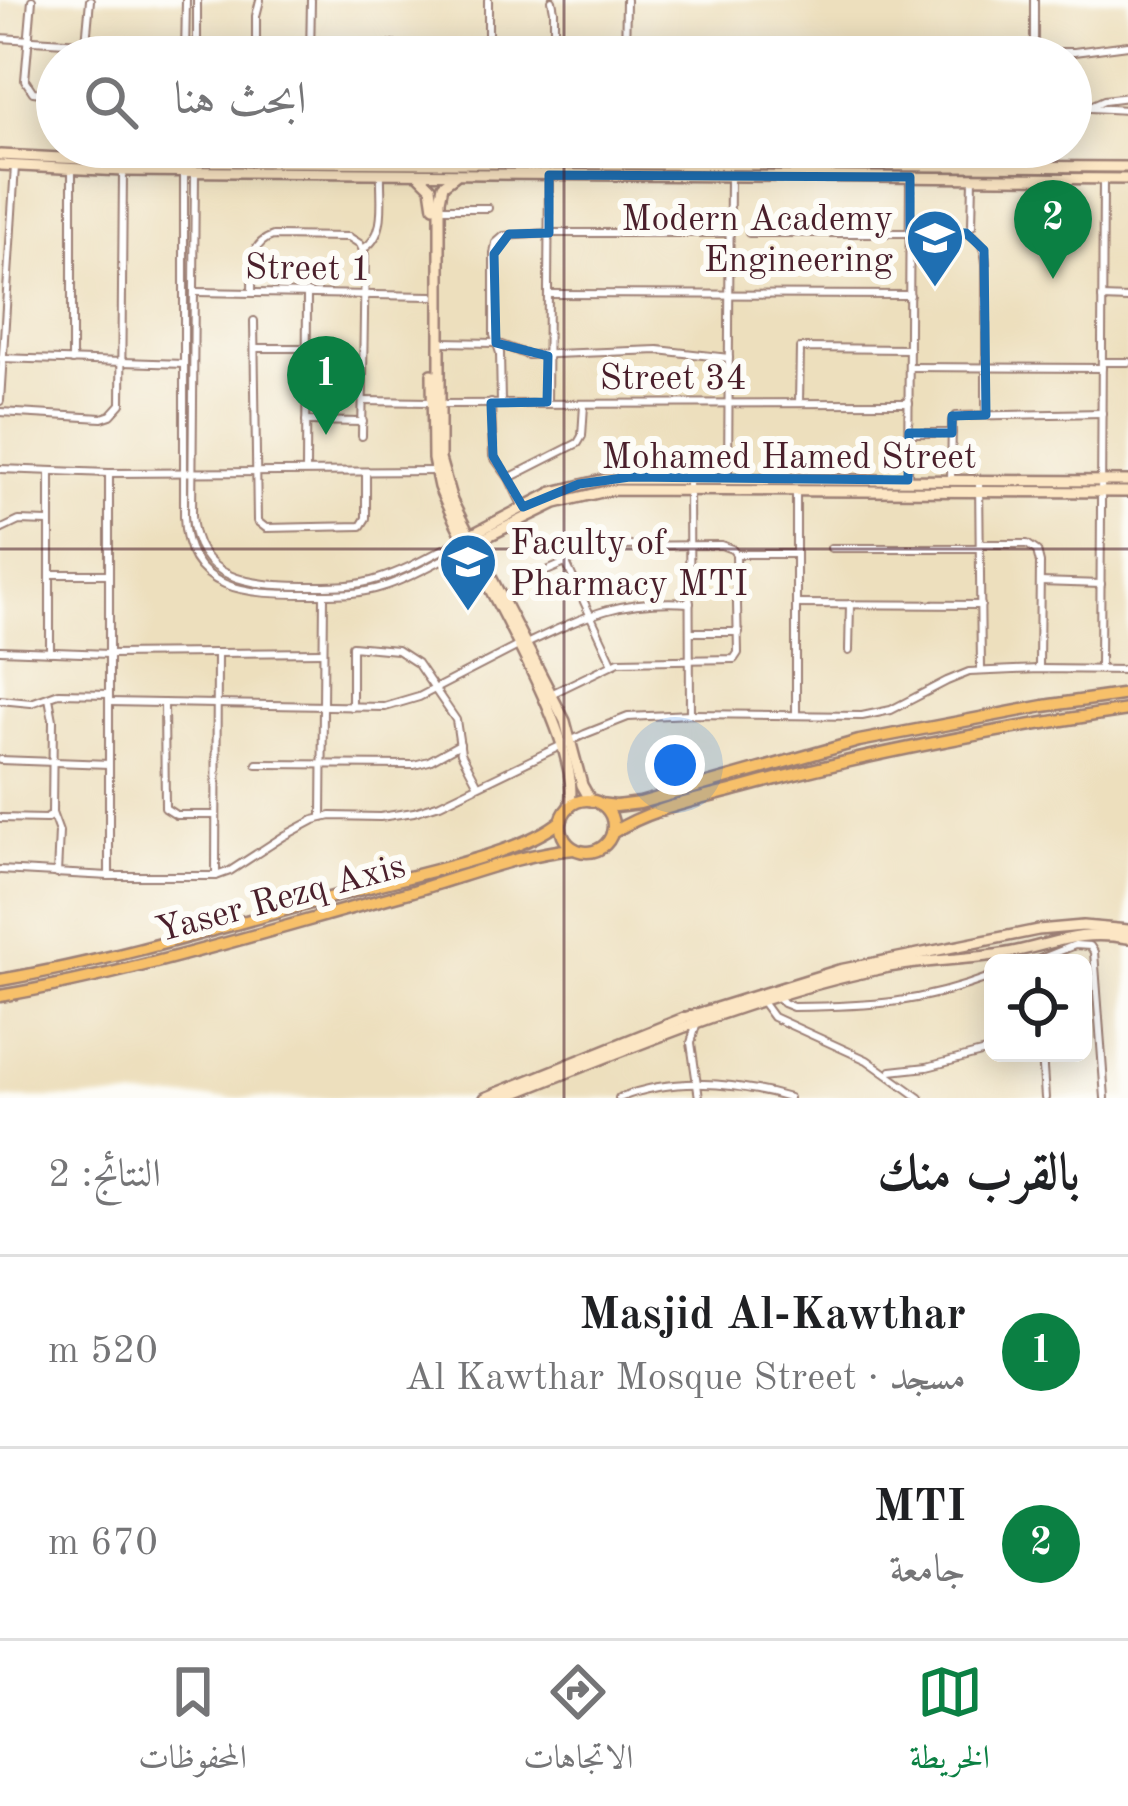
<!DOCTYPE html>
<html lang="ar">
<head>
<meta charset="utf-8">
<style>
	:root { --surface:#fff; --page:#f6f6f6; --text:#202124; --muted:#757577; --line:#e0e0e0; --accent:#0b8043 }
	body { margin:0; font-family:"Old Standard TT",Amiri,serif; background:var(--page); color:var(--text); direction:rtl }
	.controls { position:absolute; right:36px; bottom:36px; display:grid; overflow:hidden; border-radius:18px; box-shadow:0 6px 30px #0003 }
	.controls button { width:108px; height:108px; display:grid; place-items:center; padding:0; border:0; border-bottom:3px solid var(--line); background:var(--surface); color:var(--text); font:60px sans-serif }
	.you { position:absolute; left:675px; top:765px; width:42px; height:42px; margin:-30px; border:9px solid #fff; border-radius:50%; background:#1a73e8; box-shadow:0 0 0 18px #1a73e833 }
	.badge { display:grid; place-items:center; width:78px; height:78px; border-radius:50%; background:var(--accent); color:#fff; font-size:39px; font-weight:700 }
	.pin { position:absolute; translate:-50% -99px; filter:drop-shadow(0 3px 6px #0008) }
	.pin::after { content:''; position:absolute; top:63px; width:42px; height:36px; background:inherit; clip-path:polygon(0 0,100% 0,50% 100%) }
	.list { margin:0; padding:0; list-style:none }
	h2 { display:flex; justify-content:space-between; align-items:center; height:156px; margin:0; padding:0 48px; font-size:51px }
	h2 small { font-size:39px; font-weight:400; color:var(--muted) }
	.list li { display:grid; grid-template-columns:78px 1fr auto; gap:36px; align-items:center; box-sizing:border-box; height:192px; padding:0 48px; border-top:3px solid var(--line) }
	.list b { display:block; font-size:45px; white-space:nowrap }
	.list p { margin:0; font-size:39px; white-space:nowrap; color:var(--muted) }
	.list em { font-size:39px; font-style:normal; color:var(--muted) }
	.icon { flex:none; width:66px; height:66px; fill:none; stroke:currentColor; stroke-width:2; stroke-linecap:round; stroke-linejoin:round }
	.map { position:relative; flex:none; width:1128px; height:1098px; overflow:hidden; direction:ltr }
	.search { position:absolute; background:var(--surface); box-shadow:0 6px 30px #0003; left:36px; right:36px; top:36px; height:132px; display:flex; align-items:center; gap:30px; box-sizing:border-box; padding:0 42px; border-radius:66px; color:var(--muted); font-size:45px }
	.sheet { height:540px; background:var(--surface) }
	nav { display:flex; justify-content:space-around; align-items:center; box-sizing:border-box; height:168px; border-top:3px solid var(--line); background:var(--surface); font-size:33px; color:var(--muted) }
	nav a { display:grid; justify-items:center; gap:6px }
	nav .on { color:var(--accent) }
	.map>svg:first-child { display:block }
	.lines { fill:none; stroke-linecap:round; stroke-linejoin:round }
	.street-casing { stroke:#9c7f74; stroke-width:10 }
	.secondary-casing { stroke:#9c7f74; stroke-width:14 }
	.primary-casing { stroke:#9c7f74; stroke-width:15 }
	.street { stroke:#fff; stroke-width:6 }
	.secondary { stroke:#fce6c4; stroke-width:9 }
	.primary { stroke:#f7c06b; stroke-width:10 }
	.marked { fill:none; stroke:#1f6fb2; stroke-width:9; stroke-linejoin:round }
	.grid { fill:none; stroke:#4a1f2b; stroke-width:3; stroke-opacity:0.55 }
	.labels { text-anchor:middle; stroke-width:12; stroke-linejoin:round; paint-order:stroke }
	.poi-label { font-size:36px; fill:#4a1f2b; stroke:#fdfcf7; text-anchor:end }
	.street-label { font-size:36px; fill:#4a1f2b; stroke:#fdfcf7 }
</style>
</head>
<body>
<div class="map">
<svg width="1128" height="1098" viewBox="0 0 1128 1098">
	<rect width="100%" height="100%" fill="#fdfcf7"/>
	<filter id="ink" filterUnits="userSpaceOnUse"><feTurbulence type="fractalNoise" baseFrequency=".00833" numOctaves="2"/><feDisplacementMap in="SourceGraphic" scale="24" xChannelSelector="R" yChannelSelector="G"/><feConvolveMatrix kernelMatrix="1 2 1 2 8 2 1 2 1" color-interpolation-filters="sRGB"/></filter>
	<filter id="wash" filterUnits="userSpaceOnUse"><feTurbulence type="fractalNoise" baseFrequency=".004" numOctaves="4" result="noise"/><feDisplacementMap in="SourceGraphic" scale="48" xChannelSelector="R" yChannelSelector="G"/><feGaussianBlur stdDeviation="2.7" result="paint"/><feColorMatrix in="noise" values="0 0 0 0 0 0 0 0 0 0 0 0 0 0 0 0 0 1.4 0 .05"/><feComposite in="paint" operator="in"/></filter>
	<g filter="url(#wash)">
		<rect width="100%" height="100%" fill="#eddfbd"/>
	</g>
	<g filter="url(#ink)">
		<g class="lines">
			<defs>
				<g id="street">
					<polyline points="32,0 25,80 33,92 57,95"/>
					<polyline points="552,0 554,11 554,57"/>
					<polyline points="0,38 197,50"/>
					<polyline points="86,43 90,0"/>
					<polyline points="554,44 625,44"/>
					<polyline points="310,45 488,45"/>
					<polyline points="1034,52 1074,52 1128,45"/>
					<polyline points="185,57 186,0"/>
					<polyline points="197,57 197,0"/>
					<polyline points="256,57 256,16 260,0"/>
					<polyline points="310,57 311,0"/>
					<polyline points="488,57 488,0"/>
					<polyline points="625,57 626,0"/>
					<polyline points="1034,57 1034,0"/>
					<polyline points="1071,107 1128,110"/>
					<polyline points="1088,107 1104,100 1128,97"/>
					<polyline points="135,147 135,162"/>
					<polyline points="1035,147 1035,167"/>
					<polyline points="487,161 487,147"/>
					<polyline points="196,162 196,147"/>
					<polyline points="624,162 624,147"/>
					<polyline points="309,163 309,147"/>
					<polyline points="742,166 742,147"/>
					<polyline points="853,166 854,147"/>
					<path d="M184,172V516C186,593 249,594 308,594C333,594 358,595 382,587C412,578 439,560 467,547"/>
					<path d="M195,173L192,515C196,582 252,585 304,586C329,586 354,587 378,579C408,570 435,553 463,539"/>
					<polyline points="440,208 488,208"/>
					<polyline points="972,226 973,178"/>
					<path d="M749,233H966C981,238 985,249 986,264V415"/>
					<path d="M363,249C388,235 380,199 381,173"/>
					<path d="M252,291C253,269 247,244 273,236L349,237L360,244L365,255L362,436"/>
					<polyline points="196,292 432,296"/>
					<polyline points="548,294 910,295"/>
					<polyline points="1102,298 1128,299"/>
					<polyline points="254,321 257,521 266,528 361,526 366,518 366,472"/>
					<polyline points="441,342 496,343 528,355 658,350 729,358"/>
					<polyline points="255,348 307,348"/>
					<polyline points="0,358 184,364"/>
					<polyline points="72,361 72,170"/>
					<polyline points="1102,362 1128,362"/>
					<polyline points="909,367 1102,368"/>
					<polyline points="0,401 15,166"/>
					<polyline points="363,401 431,402"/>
					<polyline points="547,402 549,175"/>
					<polyline points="491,403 493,456 509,478 523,507"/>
					<polyline points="501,403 500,353 494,335 494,254 496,243 504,236 549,233 729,233"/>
					<polyline points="799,403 800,348 909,349"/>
					<polyline points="442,404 909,403"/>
					<polyline points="0,412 102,418 111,415 121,404 123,171"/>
					<polyline points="306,421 363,422"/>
					<polyline points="909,433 952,433"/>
					<polyline points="0,469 109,473 438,471"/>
					<polyline points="306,471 307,293"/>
					<polyline points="509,478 578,443 582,436 584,405"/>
					<polyline points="689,479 690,714"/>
					<polyline points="728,480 730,175"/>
					<polyline points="951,480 952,421 956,416 1102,413"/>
					<polyline points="979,480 981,669"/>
					<polyline points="908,481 910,177"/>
					<polyline points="0,530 19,521 48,522"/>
					<polyline points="980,544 1027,544 1037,551 1040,563 1039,667"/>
					<polyline points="831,548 980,548"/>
					<polyline points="566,563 612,662"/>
					<polyline points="50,574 109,574"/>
					<polyline points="531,578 588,553 611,546 721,545 732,549 736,554 796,554"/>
					<polyline points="1040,582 1101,584"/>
					<polyline points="796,604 981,605"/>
					<polyline points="690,632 739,632"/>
					<path d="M524,645C585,616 620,598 690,603"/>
					<polyline points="0,650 109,654 323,652"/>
					<polyline points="849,651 850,604"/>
					<polyline points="50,652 50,471"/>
					<polyline points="1100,668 1103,180"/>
					<polyline points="551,694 619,661 734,659 738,653 736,554"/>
					<polyline points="0,700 31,703 59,693 109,694"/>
					<polyline points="109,702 385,707 419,697 518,646"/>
					<polyline points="164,703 165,808 176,815 216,815"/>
					<polyline points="352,707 352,646 397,650 417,663 456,720 461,753 478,785"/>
					<polyline points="796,714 796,490"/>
					<polyline points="0,760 109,764"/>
					<polyline points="257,764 414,765 429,761 460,744"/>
					<polyline points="52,813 59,832 57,874"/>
					<polyline points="322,817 324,596"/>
					<polyline points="0,818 46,819 52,815 53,720 49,698"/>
					<polyline points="0,870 109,876 216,876 230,871 284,836 314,820 331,816 380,817 414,812 440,804 585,734 628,717 690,714 862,716 891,710 947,681 969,672 1039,669 1128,670"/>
					<polyline points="109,876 109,473"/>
					<polyline points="216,876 217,654"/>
					<polyline points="1030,963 1075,945 1090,946 1094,952 1105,1098"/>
					<path d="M777,996L783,1003L793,1007C872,1006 918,1004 993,976"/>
					<polyline points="762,1002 773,1017 867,1060 920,1098"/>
					<polyline points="696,1025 691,1043 699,1098"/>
					<polyline points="1042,1053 1045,1098"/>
					<polyline points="891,1071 927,1067 993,1050"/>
					<path d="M619,1098C673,1077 734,1082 789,1098"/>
				</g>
				<g id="secondary">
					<polyline points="0,155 123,161 1128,167"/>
					<polyline points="0,165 123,171 1128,179"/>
					<polyline points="420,176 431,187 434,207"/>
					<polyline points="455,176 443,185 440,200 440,459 452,501 565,721 582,785 591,801"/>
					<path d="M432,374L433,459L439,487C466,557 588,744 569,807"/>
					<polyline points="463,539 553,492 606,479 1128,481"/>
					<polyline points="472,544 556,503 610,490 1128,492"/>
					<polyline points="485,1098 684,1018 839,970 1038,930 1083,926 1128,930"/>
					<path d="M503,1098C628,1049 752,995 884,968C923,960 963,960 1002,954C1051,946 1074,929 1128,938"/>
				</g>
				<g id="primary">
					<circle cx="587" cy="826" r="26"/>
					<polyline points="600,804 616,806 640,803 859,741 1044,706 1128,694"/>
					<path d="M612,833C651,808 698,800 742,788C869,753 997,729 1128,710"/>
					<path d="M0,980C126,958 249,919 373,886C425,872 523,853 562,820"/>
					<path d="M0,996C140,972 276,928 413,891C466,876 519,854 574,849"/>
				</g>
			</defs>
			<use href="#street" class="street-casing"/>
			<use href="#secondary" class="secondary-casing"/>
			<use href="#primary" class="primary-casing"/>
			<use href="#street" class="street"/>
			<use href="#secondary" class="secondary"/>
			<use href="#primary" class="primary"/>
		</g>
	</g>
	<path class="marked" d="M549,175L910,177V232L966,233L984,250L986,415L952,416V433H909L908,480L630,477L579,484L523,507L493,456L491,403L547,402L548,356L496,343L494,254L509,234L549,233Z"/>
	<path class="grid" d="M564,0V57M564,147V1098M0,549H1128"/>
	<defs>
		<symbol id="university-pin" viewBox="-11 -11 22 30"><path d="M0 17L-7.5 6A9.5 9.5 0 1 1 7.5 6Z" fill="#1f6fb2" stroke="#fdfcf7"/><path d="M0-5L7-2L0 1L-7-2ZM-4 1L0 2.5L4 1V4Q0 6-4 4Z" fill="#fff"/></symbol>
	</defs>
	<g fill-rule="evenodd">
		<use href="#university-pin" x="902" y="205" width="66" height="90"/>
		<use href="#university-pin" x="435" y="529" width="66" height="90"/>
	</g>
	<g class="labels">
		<g class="poi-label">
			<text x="893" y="230">Modern Academy<tspan x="893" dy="41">Engineering</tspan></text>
			<text x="510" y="554" text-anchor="start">Faculty of<tspan x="510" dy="41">Pharmacy MTI</tspan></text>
		</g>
		<g class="street-label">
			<text transform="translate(308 266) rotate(1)" y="13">Street 1</text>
			<text x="673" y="389">Street 34</text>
			<text x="789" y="468">Mohamed Hamed Street</text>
			<text transform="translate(280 896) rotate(-15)" y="13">Yaser Rezq Axis</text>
		</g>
	</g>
</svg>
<div class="controls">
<button><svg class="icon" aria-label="locate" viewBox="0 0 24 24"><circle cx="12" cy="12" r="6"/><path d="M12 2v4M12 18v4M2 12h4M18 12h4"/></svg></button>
</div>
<div class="you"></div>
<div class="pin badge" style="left:326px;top:435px">1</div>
<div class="pin badge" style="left:1053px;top:279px">2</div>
<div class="search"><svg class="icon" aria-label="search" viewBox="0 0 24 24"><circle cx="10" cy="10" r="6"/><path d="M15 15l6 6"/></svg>ابحث هنا</div>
</div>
<section class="sheet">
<h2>بالقرب منك<small>النتائج: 2</small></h2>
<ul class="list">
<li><span class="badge">1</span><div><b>Masjid Al-Kawthar</b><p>مسجد · Al Kawthar Mosque Street</p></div><em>520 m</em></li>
<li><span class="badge">2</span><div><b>MTI</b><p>جامعة</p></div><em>670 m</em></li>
</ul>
</section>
<nav>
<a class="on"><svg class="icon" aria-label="map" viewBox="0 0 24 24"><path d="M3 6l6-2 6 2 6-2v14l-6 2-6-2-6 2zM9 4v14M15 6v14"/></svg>الخريطة</a>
<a><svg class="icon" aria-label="directions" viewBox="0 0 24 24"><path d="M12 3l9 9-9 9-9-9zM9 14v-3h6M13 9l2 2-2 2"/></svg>الاتجاهات</a>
<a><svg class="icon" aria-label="saved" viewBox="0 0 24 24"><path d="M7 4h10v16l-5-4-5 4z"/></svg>المحفوظات</a>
</nav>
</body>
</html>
